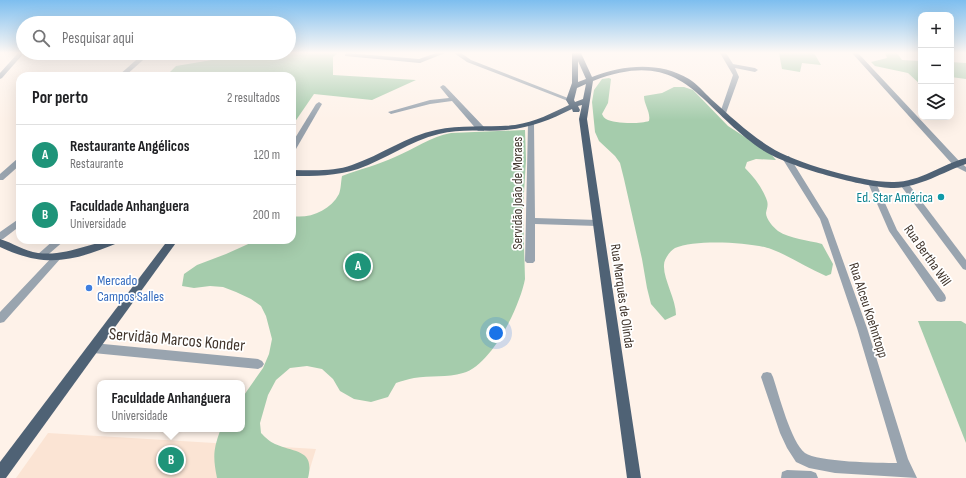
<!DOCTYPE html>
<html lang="pt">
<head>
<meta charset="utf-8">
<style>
	:root { --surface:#fff; --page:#f2f2f2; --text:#202124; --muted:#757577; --line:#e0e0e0; --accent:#1e9479 }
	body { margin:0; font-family:"Sofia Sans Condensed",sans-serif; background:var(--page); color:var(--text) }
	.controls { position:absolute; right:12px; top:12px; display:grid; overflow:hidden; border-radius:8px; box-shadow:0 4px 16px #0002 }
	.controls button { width:36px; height:36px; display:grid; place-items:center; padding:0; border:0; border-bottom:1px solid var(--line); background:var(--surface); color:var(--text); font:20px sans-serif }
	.you { position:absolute; left:496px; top:333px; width:14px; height:14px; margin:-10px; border:3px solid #fff; border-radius:50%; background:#1a73e8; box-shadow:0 0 0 6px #1a73e833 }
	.badge { display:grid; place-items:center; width:26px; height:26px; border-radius:50%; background:var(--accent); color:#fff; font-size:13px; font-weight:700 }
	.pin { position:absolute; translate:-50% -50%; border:2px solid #fff; box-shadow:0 1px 4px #0006 }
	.popup { position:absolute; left:97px; top:380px; width:148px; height:52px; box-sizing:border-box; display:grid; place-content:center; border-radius:8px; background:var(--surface); filter:drop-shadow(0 1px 3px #0005); font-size:13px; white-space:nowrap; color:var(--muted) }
	.popup b { font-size:15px; color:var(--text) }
	.popup::after { content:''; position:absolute; left:50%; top:100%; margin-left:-8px; border:8px solid transparent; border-top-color:var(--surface) }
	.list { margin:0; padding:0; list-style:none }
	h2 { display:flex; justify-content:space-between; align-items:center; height:52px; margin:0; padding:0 16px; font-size:17px }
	h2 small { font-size:13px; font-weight:400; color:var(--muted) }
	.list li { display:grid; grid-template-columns:26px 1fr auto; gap:12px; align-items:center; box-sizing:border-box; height:60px; padding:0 16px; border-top:1px solid var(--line) }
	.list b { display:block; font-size:15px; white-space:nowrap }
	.list p { margin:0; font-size:13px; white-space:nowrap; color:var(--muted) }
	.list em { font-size:13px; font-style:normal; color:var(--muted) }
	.icon { flex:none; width:22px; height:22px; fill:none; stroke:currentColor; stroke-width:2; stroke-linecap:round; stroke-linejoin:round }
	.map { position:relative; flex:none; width:966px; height:478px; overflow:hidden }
	.search { position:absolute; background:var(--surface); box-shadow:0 4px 16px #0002; left:16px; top:16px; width:280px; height:44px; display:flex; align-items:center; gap:10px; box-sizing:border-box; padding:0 14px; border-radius:22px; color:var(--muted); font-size:15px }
	.panel { position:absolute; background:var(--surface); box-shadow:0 4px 16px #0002; left:16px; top:72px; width:280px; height:172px; border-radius:12px }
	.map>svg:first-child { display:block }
	.built { fill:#fbe4d4 }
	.green { fill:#a5ccac }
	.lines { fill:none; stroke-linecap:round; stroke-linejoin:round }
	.minor { fill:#99a4af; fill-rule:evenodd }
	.major { fill:#4f6275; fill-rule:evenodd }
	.culture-dot { fill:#0f9aa8; stroke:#fff; stroke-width:1.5 }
	.shop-dot { fill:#3f7fe0; stroke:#fff; stroke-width:1.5 }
	.labels { text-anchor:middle; stroke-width:3.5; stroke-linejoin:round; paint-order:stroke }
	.street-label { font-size:14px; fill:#40342b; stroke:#fff }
	.culture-label { font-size:14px; fill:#0d838f; stroke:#fff; text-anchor:end }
	.shop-label { font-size:14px; fill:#366cbe; stroke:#fff; text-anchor:start }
	.near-street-label { font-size:17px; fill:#40342b; stroke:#fff }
</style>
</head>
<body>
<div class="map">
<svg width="966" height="478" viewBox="0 0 966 478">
	<rect width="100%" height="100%" fill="#fef2e9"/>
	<polygon class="built" points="48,433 316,449 307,478 16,478"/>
	<g class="green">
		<polygon points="239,53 338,53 333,57 333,75 416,80 372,100 314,94 292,126 292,76 166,76 176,66 236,56"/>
		<polygon points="779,53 814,53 821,65 802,63 800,72 782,69"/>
		<polygon points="885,53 897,53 902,60 921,61 921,85 908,73 875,66 871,62 887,58"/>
		<polygon points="951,62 966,63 966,79 951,77"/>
		<path d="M609,78L611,79L608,103L602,114C603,116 604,118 606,119C614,124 641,124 649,121C651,112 644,105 644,96L662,93L674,87H684L693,90L728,126L771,154L776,160L756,159L747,162L745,168C754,177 761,186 766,198C769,205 767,207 766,213C766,219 773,227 778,231C790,239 808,240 822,244L833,264L831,274L826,276C807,268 790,256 771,249C751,242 695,239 675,248C670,251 664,259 664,265C663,279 676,299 676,315L665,320L651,304L647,288L642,259L624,179L620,163L615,156L599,141L595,132L592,102L594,90L602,79Z"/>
		<path d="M525,130L526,160L523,209L525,279C520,306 492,365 463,373C447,378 430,375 414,378C408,379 402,381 396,383L388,397L371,402L354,399L340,391L333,379L322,369L307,366L290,368L276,380L268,395L260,423L261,433C265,437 270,442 275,444C295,453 315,449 308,478H217C213,458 213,450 220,431L221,429H242V398L263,368L269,354L272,339L266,316L261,306L251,299L236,292L223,287L210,286L194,288L182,286L184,274L197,265L226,254L257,240H292V216C309,219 330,211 339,194C341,189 341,181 342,176C360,169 378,165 395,157C414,149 430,137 451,133Z"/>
		<polygon points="918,321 961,321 966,324 966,443"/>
	</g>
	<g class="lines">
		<g class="minor">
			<polygon points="18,53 24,53 2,78 0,79 0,73"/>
			<polygon points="144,53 151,53 125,76 118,76"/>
			<polygon points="347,53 419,59 436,53 445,53 420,63 345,56 345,54"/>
			<polygon points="454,53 461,53 471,60 573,100 568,101 467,62"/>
			<polygon points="720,53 726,53 733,64 755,68 758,70 755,72 735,68 739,77 726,113 723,115 720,113 733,75"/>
			<polygon points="852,53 858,53 960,162 966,167 966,172 954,166"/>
			<polygon points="443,85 445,86 484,127 484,131 478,131 452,101 430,104 391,114 388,112 430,100 449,98 440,87"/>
			<polygon points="319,102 322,104 296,149 292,151 292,143 316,104"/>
			<polygon points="531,122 534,124 535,218 597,220 601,223 597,226 535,224 535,261 533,263 527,263 525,261 528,124"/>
			<path d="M783,156H789L828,219L867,328L908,459L917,478L835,473L809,468L796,462L787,448L780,433L761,377L763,373L767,372L771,373L773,377C779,395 791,442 805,453C817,462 880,463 897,463L857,328L820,219L782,158Z"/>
			<polygon points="17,159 20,159 20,165 3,180 0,180 0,174"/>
			<polygon points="869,181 872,181 876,183 897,230 945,295 946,298 945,301 941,302 937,301 889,231 868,183"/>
			<polygon points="901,182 907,182 966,260 966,270 963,269 901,186 900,184"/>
			<polygon points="20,218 20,226 3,239 0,240 0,232"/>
			<polygon points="54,240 65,240 43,259 37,259 35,257 37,255"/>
			<polygon points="58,253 63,256 61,258 4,322 0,323 0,312 55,254"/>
			<polygon points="93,343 258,359 262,361 264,364 262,367 258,369 93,353 89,351 88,348 89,345"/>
			<polygon points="787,470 811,471 816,473 818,478 781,478 782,472"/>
		</g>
		<g class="major">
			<path d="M572,53H581L592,77C623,65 659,61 689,79C697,84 704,92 711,99C730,116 749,134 770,147C794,163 865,183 894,182C920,182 942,164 966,158V164C943,172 920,187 894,188C865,188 789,167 764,151C698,108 686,45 593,81L587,119L641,478H627L579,119L582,105L578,106L580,110L579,112H573L572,109C550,120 530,128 506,130C484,132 461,128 439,134C410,141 386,159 358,169C337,176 314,176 292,176V170C312,170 333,172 352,165C381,155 407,136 436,130C462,124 489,128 515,125C535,122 552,113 569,105L566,100L572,83ZM578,61L586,79L578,82ZM586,84L583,99L575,102L574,100L577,88Z"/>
			<path d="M0,239C13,243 24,251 38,253C68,257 93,240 121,240L120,242C74,261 47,269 0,247Z"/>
			<polygon points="168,240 178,240 6,478 0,478 0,462"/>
		</g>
	</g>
	<linearGradient id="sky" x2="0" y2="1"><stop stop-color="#7dbeef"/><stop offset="0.44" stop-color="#fff9f5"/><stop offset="1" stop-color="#fff9f5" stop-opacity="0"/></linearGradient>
	<rect width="966" height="120" fill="url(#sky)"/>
	<circle class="culture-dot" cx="941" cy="197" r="4"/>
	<circle class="shop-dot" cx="89" cy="288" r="4"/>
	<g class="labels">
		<g class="street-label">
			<text transform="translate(517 193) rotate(-90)" y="5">Servidão João de Moraes</text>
			<text transform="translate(928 255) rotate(55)" y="5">Rua Bertha Will</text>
			<text transform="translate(623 296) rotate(82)" y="5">Rua Marquês de Olinda</text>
			<text transform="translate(869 310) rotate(72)" y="5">Rua Alceu Koehntopp</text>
		</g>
		<g class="culture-label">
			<text x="933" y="202">Ed. Star América</text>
		</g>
		<g class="shop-label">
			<text x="97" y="285">Mercado<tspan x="97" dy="16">Campos Salles</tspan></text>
		</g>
		<g class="near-street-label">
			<text transform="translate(177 339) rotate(5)" y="6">Servidão Marcos Konder</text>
		</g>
	</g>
</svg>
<div class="controls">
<button>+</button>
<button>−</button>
<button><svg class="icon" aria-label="layers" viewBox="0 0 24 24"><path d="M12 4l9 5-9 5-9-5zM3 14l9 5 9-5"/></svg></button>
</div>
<div class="you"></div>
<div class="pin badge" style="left:358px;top:266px">A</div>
<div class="pin badge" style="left:171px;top:460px">B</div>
<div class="popup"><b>Faculdade Anhanguera</b>Universidade</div>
<div class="search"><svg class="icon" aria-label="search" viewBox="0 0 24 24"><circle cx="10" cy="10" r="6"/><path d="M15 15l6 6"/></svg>Pesquisar aqui</div>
<section class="panel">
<h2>Por perto<small>2 resultados</small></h2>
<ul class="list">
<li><span class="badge">A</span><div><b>Restaurante Angélicos</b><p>Restaurante</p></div><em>120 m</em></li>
<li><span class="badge">B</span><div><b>Faculdade Anhanguera</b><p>Universidade</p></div><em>200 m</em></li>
</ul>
</section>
</div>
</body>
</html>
